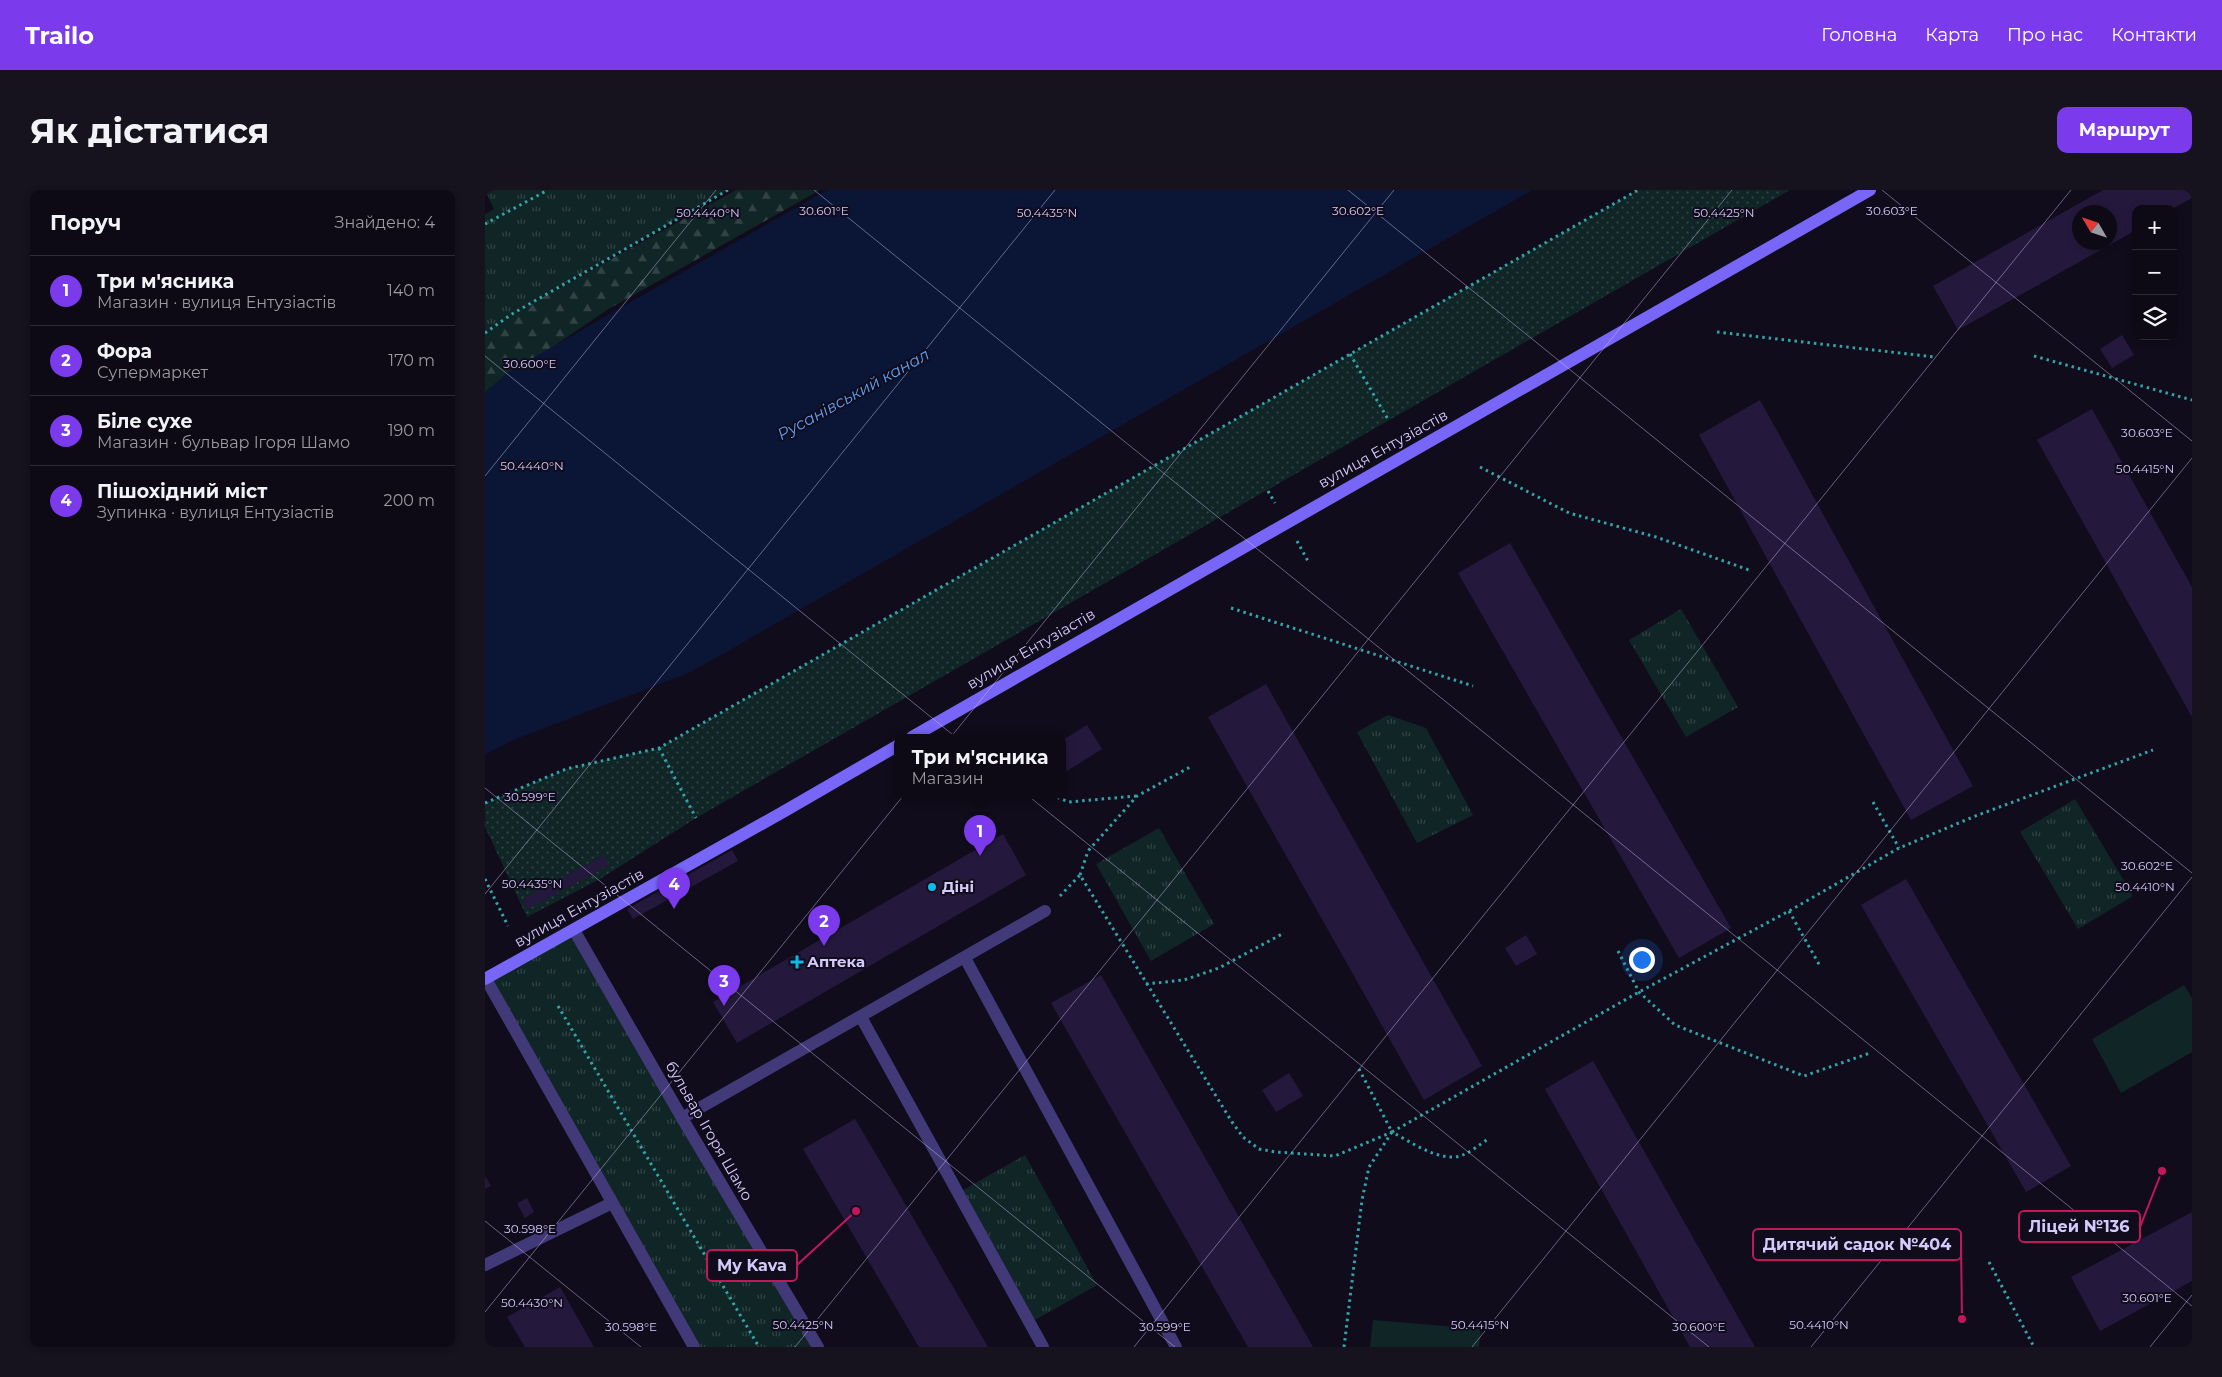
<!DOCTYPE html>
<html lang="uk">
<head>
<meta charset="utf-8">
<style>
	:root { --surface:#0d0915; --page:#16121e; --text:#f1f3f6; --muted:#9a9aa0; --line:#2d2a34; --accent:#7c3aed }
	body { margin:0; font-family:Montserrat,sans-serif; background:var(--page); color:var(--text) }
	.controls { position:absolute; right:15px; top:15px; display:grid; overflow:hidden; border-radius:10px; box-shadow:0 2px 8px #0003 }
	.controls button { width:45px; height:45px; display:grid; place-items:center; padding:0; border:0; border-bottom:1px solid var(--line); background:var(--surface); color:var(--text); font:25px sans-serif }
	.compass { position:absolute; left:1587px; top:15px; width:45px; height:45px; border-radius:50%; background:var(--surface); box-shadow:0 2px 8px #0003; rotate:309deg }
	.you { position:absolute; left:1156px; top:769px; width:18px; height:18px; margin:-12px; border:4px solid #fff; border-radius:50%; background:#1a73e8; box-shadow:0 0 0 8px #1a73e833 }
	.badge { display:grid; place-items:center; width:32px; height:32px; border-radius:50%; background:var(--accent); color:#fff; font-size:16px; font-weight:700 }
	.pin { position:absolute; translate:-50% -41px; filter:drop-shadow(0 1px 2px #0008) }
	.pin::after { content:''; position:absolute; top:26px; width:18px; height:15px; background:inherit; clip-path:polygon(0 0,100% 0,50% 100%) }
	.popup { position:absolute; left:409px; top:544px; width:172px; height:65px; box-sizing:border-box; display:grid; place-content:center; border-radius:10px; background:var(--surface); filter:drop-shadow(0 1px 4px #0005); font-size:16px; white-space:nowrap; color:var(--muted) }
	.popup b { font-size:19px; color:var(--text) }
	.popup::after { content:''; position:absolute; left:50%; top:100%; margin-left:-10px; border:10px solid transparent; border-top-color:var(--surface) }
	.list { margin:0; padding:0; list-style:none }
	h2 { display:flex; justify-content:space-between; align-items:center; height:65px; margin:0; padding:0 20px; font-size:21px }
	h2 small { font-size:16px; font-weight:400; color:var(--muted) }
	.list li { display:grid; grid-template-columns:32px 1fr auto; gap:15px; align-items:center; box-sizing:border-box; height:70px; padding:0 20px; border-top:1px solid var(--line) }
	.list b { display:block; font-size:19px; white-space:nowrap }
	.list p { margin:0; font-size:16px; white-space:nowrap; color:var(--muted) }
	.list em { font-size:16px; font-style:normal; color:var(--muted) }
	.icon { flex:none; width:28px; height:28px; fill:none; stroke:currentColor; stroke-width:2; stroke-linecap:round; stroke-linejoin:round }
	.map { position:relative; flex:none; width:1707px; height:1157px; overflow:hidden; border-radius:10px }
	header { display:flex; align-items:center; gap:30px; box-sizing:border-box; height:70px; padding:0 25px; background:var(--accent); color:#fff }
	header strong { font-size:24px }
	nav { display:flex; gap:28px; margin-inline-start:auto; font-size:18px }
	.intro { display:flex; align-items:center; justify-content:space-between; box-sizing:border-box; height:120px; padding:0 30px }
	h1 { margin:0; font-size:35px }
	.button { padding:12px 22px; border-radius:10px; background:var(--accent); color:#fff; font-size:18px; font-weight:700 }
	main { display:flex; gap:30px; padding:0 30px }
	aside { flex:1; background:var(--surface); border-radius:10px; box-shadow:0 2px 8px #0003 }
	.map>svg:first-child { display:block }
	.grass { fill:url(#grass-dots) }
	.forest { fill:url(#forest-firs) }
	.park { fill:url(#park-tufts) }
	.pitch { fill:#102526 }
	.water { fill:#0b1637 }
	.building { fill:#24193c; fill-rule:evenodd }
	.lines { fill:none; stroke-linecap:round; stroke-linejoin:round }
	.path { stroke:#32a4a8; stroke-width:3; stroke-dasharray:2.5 4; stroke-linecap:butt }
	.lane { stroke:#423979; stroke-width:12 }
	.street { stroke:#423979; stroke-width:12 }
	.secondary { stroke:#7866f8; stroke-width:12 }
	.ticks { fill:none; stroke:#d5cafc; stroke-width:1; stroke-opacity:0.45 }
	.poi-dot { fill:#0bbbe8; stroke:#110c1c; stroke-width:2 }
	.labels { text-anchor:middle; stroke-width:4; stroke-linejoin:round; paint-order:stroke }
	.street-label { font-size:15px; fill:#d5cafc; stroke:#110c1c }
	.poi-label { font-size:15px; font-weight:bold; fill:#d5cafc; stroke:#110c1c; text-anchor:start }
	.water-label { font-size:16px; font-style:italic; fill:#5da1f7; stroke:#110c1c }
	.ticks-label { font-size:12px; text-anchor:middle; fill:#d5cafc; stroke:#110c1c; stroke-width:4; stroke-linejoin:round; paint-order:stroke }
	.leader { fill:none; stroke:#c2185b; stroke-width:2 }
	.callout-dot { fill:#c2185b; stroke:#110c1c; stroke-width:2 }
	.callout { fill:#110c1c; stroke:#c2185b; stroke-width:2 }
	.callout-label { font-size:16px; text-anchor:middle; font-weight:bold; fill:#d5cafc }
</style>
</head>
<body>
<header>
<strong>Trailo</strong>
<nav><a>Головна</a><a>Карта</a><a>Про нас</a><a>Контакти</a></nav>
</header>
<div class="intro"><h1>Як дістатися</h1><a class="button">Маршрут</a></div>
<main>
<aside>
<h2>Поруч<small>Знайдено: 4</small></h2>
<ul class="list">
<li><span class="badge">1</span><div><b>Три м'ясника</b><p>Магазин · вулиця Ентузіастів</p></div><em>140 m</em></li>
<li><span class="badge">2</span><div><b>Фора</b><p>Супермаркет</p></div><em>170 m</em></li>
<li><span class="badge">3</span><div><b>Біле сухе</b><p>Магазин · бульвар Ігоря Шамо</p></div><em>190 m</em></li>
<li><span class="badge">4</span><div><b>Пішохідний міст</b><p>Зупинка · вулиця Ентузіастів</p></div><em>200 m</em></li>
</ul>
</aside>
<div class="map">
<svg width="1707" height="1157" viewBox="0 0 1707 1157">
	<defs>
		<pattern id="grass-dots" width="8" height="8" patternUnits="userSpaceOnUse" patternTransform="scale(1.25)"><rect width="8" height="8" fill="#102526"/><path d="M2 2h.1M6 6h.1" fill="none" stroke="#324346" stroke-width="1.8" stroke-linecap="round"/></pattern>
		<pattern id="forest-firs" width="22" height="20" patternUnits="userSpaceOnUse" patternTransform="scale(1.25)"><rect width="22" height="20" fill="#102526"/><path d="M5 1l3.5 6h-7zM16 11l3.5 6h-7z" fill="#324346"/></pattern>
		<pattern id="park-tufts" width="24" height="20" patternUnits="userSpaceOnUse" patternTransform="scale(1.25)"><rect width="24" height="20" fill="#102526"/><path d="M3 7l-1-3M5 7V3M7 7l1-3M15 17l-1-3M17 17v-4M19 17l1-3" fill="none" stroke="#324346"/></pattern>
	</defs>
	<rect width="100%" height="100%" fill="#110c1c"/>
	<polygon class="grass" points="1153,0 1305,0 211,628 115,689 42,727 0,637 0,613 81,579 174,558"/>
	<polygon class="forest" points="251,0 335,0 122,120 0,203 0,143 27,124"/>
	<g class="park">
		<polygon points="0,0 243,0 27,124 0,143 0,24 9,19"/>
		<polygon points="1196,419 1253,517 1201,547 1144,450"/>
		<polygon points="903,525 941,538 988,625 932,653 872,542"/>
		<polygon points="1590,609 1648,706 1593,739 1535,642"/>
		<polygon points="674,638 729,734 666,771 611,674"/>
		<polygon points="89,740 333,1157 210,1157 1,789"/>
		<polygon points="540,965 612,1095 550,1130 478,1000"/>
	</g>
	<g class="pitch">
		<polygon points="1699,795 1707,808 1707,862 1636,903 1607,849"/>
		<polygon points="888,1130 996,1139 994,1157 885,1157"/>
	</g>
	<polygon class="water" points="342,0 1047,0 206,482 28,550 0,564 0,202 25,181"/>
	<g class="building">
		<path d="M1618,0H1707V8L1687,19H1651V40L1473,140L1448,96ZM1594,22H1624V52H1594Z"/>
		<polygon points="1637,145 1649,165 1627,178 1615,159"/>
		<polygon points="1275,210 1488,596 1426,630 1214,245"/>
		<polygon points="1607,219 1707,397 1707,527 1552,250"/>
		<polygon points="1025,353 1246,738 1194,768 973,383"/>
		<polygon points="781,494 997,876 939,910 723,527"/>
		<polygon points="602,535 617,559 582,581 578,574 578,550"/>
		<polygon points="518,644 541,685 252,853 228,812"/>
		<polygon points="247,660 253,671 148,729 142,719"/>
		<polygon points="119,665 124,675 43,719 38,709"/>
		<polygon points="1421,689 1586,976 1541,1002 1376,715"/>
		<polygon points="1041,745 1052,764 1031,776 1020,758"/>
		<polygon points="616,785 828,1157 763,1157 677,1007 566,813"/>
		<polygon points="1108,871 1270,1157 1205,1157 1060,899"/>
		<polygon points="804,883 818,906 791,922 777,900"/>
		<polygon points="370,929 405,988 503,1157 434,1157 318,959"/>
		<polygon points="0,986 6,996 0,999"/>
		<polygon points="42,1008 49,1022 40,1028 32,1013"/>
		<polygon points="1707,1022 1707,1091 1615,1141 1586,1087"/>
		<polygon points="75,1097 109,1157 40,1157 22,1127"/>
	</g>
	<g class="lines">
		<g class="path">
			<polyline points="0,34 63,0"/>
			<polyline points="1232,142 1449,167"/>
			<polyline points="0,143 27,124 243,0"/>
			<polyline points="865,164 904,231"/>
			<polyline points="1549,166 1707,210"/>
			<polyline points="995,277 1084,323 1171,347 1264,380"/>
			<polyline points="783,301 790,313"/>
			<polyline points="812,351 824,373"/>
			<polyline points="746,418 988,496"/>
			<polyline points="174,558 211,628"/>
			<polyline points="566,605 584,612 651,606"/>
			<polyline points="1388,612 1414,658"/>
			<polyline points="0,613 81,579 174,558 1153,0"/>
			<polyline points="595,685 603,661 652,606 707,576"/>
			<polyline points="0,689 23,736"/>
			<path d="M575,706L595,685L747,932L758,947L774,959L791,962L850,966L907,942C924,951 948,968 969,967C980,967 994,955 1003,949"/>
			<polyline points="1304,721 1335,776"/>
			<polyline points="1133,761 1154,802 1190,835 1319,886 1385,863"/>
			<polyline points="661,794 699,790 734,778 799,743"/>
			<polyline points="73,816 274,1157"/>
			<polyline points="907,942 1154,802 1304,721 1414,658 1493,625 1668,560"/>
			<polyline points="1504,1072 1549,1157"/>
			<polyline points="859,1157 877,1010 884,977 907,942 874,879"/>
		</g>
		<g class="lane">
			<polyline points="480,768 691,1157"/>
			<polyline points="376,827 558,1157"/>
			<polyline points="197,928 560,721"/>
			<polyline points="0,1075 127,1013"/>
		</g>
		<g class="street">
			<polyline points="89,740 197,928 333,1157"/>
			<polyline points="1,789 209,1157"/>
		</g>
		<g class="secondary">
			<path d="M427,547C745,362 1067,184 1385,0"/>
			<polyline points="0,789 298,622 412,556"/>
		</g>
	</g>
	<path class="ticks" d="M329,0L1707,1116M863,0L1707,683M1397,0L1707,251M0,166L1224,1157M0,286L231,0M0,598L690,1157M0,704L570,0M0,1031L156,1157M0,1122L909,0M310,1157L1247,0M649,1157L1586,0M987,1157L1707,268M1326,1157L1707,687M1665,1157L1707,1105"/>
	<g class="poi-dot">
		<circle cx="447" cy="697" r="5"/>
		<path d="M309.5 764.5h5v5h5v5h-5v5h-5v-5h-5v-5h5z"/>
	</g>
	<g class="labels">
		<g class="street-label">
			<text transform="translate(898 259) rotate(-29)" y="5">вулиця Ентузіастів</text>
			<text transform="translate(546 459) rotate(-30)" y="5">вулиця Ентузіастів</text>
			<text transform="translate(94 718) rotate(-29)" y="5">вулиця Ентузіастів</text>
			<text transform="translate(224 941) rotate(60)" y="5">бульвар Ігоря Шамо</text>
		</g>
		<g class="poi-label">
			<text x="457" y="702">Діні</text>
			<text x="322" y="777">Аптека</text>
		</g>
		<g class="water-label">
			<text transform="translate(368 204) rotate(-29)" y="6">Русанівський канал</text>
		</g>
	</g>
	<g class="ticks-label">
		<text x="339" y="25">30.601°E</text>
		<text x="873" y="25">30.602°E</text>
		<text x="1407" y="25">30.603°E</text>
		<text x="223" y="27">50.4440°N</text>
		<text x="562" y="27">50.4435°N</text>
		<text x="1239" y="27">50.4425°N</text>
		<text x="45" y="178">30.600°E</text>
		<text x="1662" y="247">30.603°E</text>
		<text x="47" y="280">50.4440°N</text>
		<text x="1660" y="283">50.4415°N</text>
		<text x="45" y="611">30.599°E</text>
		<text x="1662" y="680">30.602°E</text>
		<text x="47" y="698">50.4435°N</text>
		<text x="1660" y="701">50.4410°N</text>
		<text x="45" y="1043">30.598°E</text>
		<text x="1662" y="1112">30.601°E</text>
		<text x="47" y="1117">50.4430°N</text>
		<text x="318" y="1139">50.4425°N</text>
		<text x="995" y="1139">50.4415°N</text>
		<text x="1334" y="1139">50.4410°N</text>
		<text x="146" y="1141">30.598°E</text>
		<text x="680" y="1141">30.599°E</text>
		<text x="1214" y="1141">30.600°E</text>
	</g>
	<path class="leader" d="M1677 981L1655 1037M1477 1129L1476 1054M371 1021L312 1075"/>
	<g class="callout-dot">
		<circle cx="1677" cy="981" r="5"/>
		<circle cx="1477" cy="1129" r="5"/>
		<circle cx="371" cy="1021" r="5"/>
	</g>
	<g class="callout">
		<rect x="1534" y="1021" width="121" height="31" rx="5"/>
		<rect x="1268" y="1039" width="208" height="31" rx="5"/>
		<rect x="222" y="1060" width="90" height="31" rx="5"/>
	</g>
	<g class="callout-label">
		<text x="1594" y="1042">Ліцей №136</text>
		<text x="1372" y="1060">Дитячий садок №404</text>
		<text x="267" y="1081">My Kava</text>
	</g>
</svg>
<div class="controls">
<button>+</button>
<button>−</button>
<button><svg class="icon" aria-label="layers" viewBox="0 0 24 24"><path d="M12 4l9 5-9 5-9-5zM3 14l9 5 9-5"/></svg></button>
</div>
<svg class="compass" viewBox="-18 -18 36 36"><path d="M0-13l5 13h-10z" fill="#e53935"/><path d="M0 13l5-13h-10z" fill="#9a9aa0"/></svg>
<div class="you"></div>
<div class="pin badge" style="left:495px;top:666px">1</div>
<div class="popup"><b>Три м'ясника</b>Магазин</div>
<div class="pin badge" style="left:339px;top:756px">2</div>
<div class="pin badge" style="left:239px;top:816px">3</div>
<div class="pin badge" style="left:189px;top:719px">4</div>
</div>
</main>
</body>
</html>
